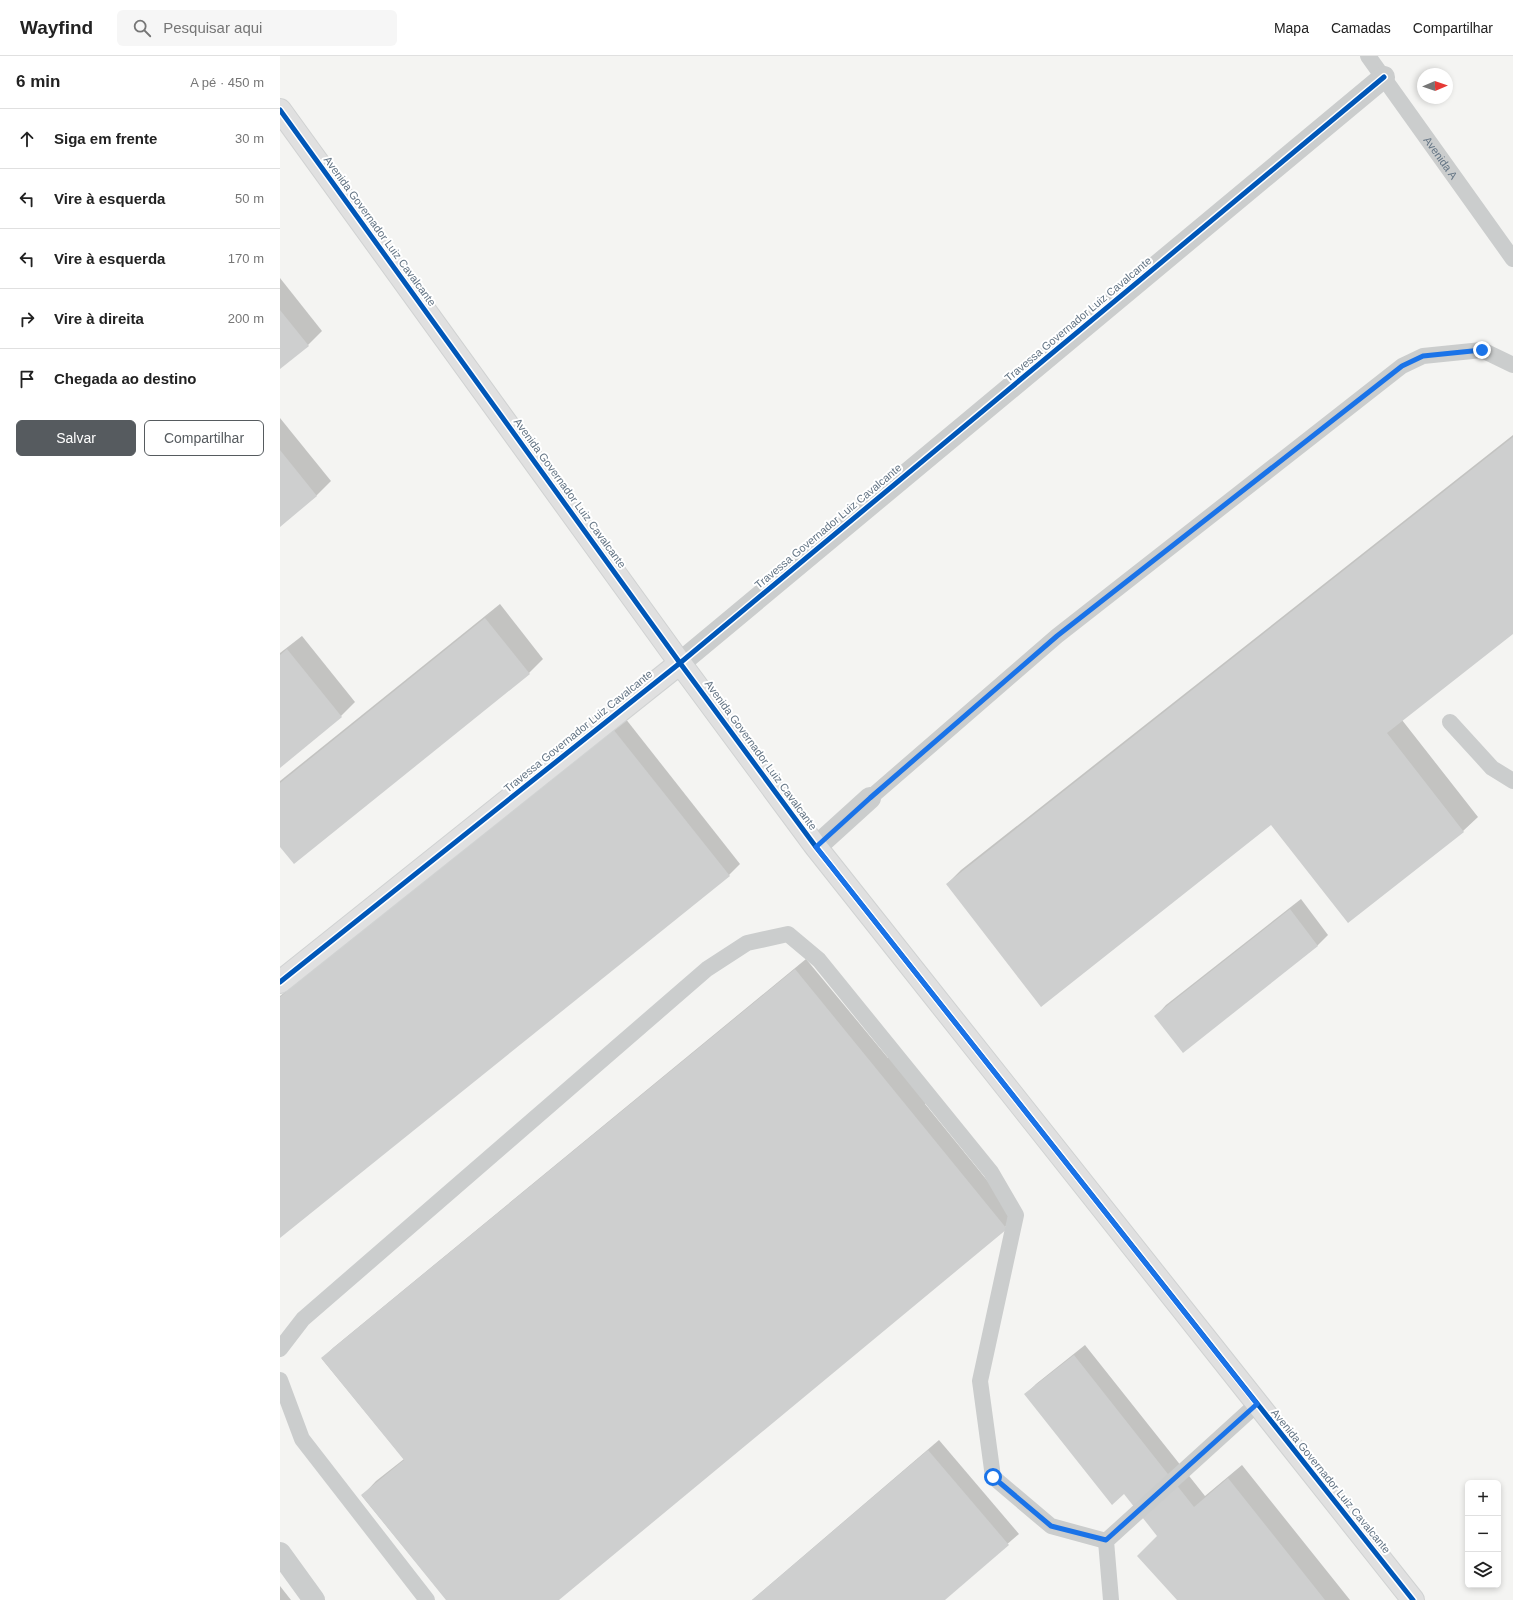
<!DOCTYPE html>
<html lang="pt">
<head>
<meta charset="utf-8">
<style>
	:root { --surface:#fff; --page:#f6f6f6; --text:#222; --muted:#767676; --line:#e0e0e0; --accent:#565b5f }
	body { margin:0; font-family:Helvetica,sans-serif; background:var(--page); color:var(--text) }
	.controls { position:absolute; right:12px; bottom:12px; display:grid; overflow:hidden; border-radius:6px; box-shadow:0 2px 6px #0003 }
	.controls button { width:36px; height:36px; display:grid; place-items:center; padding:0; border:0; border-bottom:1px solid var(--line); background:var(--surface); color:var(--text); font:20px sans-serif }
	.compass { position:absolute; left:1137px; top:12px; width:36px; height:36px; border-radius:50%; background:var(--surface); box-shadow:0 2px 6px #0003; rotate:88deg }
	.stop { position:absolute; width:12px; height:12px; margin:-9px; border:3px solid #1a73e8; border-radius:50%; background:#fff }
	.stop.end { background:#1a73e8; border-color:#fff; box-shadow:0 1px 4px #0008 }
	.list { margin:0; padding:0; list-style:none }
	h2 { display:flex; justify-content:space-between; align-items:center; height:52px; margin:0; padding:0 16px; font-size:17px }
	h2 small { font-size:13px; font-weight:400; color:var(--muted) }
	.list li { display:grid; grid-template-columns:26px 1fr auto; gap:12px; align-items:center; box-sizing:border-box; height:60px; padding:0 16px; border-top:1px solid var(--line) }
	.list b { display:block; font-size:15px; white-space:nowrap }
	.list em { font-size:13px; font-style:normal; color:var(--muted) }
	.actions { display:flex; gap:8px; padding:12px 16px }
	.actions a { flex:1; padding:9px 0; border:1px solid var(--accent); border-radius:6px; text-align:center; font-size:14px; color:var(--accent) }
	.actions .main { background:var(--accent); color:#fff }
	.icon { flex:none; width:22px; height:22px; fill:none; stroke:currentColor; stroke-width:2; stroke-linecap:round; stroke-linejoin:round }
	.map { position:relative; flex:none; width:1233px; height:1544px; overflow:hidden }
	header { display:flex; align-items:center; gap:24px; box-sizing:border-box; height:56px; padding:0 20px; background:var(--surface); border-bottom:1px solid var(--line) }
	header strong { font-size:19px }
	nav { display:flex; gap:22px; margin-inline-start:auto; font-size:14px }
	.search { width:280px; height:36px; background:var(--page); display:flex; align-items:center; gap:10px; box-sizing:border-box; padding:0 14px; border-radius:6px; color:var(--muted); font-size:15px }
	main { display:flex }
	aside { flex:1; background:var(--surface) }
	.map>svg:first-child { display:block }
	.shadow { fill:#0003 }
	.building { fill:#cecfcf }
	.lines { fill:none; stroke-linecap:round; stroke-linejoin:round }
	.secondary-casing { stroke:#d0d2d2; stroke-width:24 }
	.lane { stroke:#cbcdcd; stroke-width:16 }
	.street { stroke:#cbcdcd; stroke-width:22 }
	.secondary { stroke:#e0e0e0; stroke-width:22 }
	.cycleway-casing { stroke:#fff; stroke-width:8 }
	.cycleway { stroke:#0057b8; stroke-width:5 }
	.route { stroke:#1a73e8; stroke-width:5 }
	.labels { text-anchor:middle; stroke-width:4; stroke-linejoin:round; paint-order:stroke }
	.street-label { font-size:11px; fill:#637484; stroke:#fff }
</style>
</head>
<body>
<header>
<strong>Wayfind</strong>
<div class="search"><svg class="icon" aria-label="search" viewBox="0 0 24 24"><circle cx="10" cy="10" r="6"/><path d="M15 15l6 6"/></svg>Pesquisar aqui</div>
<nav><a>Mapa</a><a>Camadas</a><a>Compartilhar</a></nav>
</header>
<main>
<aside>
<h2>6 min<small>A pé · 450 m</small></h2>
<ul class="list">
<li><svg class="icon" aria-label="ahead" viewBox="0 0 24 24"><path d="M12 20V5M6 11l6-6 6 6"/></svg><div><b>Siga em frente</b></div><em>30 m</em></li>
<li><svg class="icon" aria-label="left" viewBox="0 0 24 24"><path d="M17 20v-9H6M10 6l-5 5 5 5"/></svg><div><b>Vire à esquerda</b></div><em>50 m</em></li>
<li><svg class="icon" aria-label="left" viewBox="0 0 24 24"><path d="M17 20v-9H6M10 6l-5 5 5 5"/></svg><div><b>Vire à esquerda</b></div><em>170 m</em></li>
<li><svg class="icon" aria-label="right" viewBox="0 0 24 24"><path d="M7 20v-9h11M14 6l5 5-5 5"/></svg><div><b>Vire à direita</b></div><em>200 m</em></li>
<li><svg class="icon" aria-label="arrive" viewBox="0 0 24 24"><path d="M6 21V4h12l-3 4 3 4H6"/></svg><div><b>Chegada ao destino</b></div></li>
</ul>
<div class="actions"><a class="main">Salvar</a><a>Compartilhar</a></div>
</aside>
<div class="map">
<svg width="1233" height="1544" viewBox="0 0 1233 1544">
	<rect width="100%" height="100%" fill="#f4f4f2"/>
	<g class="shadow">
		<polygon points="0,222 42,275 28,289 0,312"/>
		<polygon points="0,362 51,425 37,439 0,469"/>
		<polygon points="1233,379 1233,577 1122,664 1198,761 1183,775 991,767 667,828 681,814"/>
		<polygon points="220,548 263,603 249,617 0,790 0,725"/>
		<polygon points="22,580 75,646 61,660 0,710 0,597"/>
		<polygon points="345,662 460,808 449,819 0,1181 0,940"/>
		<polygon points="1021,843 1048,879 1038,889 903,995 876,960 886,949"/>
		<polygon points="526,903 608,1002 611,999 648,1044 645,1048 737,1161 277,1544 167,1544 82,1440 96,1425 124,1403 42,1303 53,1292"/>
		<polygon points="805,1289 925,1440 962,1409 1070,1544 898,1544 878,1480 845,1436 746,1338 756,1328"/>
		<polygon points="659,1384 739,1478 663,1544 472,1544"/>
		<polygon points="0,1530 11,1544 0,1544"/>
	</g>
	<g class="building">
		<polygon points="0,254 29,290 0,313"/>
		<polygon points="1233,381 1233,578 1107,677 1184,776 1068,867 991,769 761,951 666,828"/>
		<polygon points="0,394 37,440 0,471"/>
		<polygon points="205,562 250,618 14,808 0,791 0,727"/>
		<polygon points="7,593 62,661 0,712 0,599"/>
		<polygon points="333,673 450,820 0,1182 0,941"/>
		<polygon points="1010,853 1038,890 903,997 874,960"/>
		<polygon points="515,913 727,1173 279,1544 166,1544 81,1439 124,1404 41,1302"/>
		<polygon points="794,1299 914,1451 948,1422 1045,1544 897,1544 857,1500 877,1480 844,1438 832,1449 744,1338"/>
		<polygon points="648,1394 729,1489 665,1544 472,1544"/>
	</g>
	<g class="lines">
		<defs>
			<g id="secondary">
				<polyline points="0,54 400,607 536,791 1133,1544"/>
				<polyline points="0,926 400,607"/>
			</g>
		</defs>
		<use href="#secondary" class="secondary-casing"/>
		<g class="lane">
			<path id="s1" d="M1088,0L1233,203"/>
			<polyline points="1170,666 1212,712 1233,725"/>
			<polyline points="590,742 777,580 1122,310 1143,300 1202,294 1233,309"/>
			<polyline points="0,1293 23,1263 427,913 467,887 508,878 539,904 711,1116 736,1159 700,1325 713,1421 771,1470 826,1485"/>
			<polyline points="0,1324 22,1383 147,1544"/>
			<polyline points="831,1544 826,1485 977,1348"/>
		</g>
		<g class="street">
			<polyline points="400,607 1104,21"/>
			<polyline points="536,791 590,742"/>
			<polyline points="0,1497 34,1544"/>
		</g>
		<use href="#secondary" class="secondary"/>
		<defs>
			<g id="cycleway">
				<polyline points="0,54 400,607 536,791 1133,1544"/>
				<polyline points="0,926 400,607 1104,21"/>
			</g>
		</defs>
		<use href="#cycleway" class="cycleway-casing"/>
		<use href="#cycleway" class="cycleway"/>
	</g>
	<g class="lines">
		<polyline class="route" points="713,1421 771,1470 826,1484 977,1348 536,791 590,742 777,580 1122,310 1143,300 1202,294"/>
	</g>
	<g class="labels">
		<g class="street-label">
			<text dy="4" stroke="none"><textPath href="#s1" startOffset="125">Avenida A</textPath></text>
			<text transform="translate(100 175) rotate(54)" y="4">Avenida Governador Luiz Cavalcante</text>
			<text transform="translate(798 263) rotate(-40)" y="4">Travessa Governador Luiz Cavalcante</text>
			<text transform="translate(290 437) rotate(54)" y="4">Avenida Governador Luiz Cavalcante</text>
			<text transform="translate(548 470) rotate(-40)" y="4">Travessa Governador Luiz Cavalcante</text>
			<text transform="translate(298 675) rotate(-39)" y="4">Travessa Governador Luiz Cavalcante</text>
			<text transform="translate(481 699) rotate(54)" y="4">Avenida Governador Luiz Cavalcante</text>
			<text transform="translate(1051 1425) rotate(51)" y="4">Avenida Governador Luiz Cavalcante</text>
		</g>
	</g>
</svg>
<div class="controls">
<button>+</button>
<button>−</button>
<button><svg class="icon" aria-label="layers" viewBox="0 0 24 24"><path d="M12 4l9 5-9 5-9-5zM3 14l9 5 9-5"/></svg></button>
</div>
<svg class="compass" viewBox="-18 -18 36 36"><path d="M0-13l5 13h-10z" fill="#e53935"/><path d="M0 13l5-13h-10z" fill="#767676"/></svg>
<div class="stop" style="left:713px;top:1421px"></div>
<div class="stop end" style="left:1202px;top:294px"></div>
</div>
</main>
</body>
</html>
